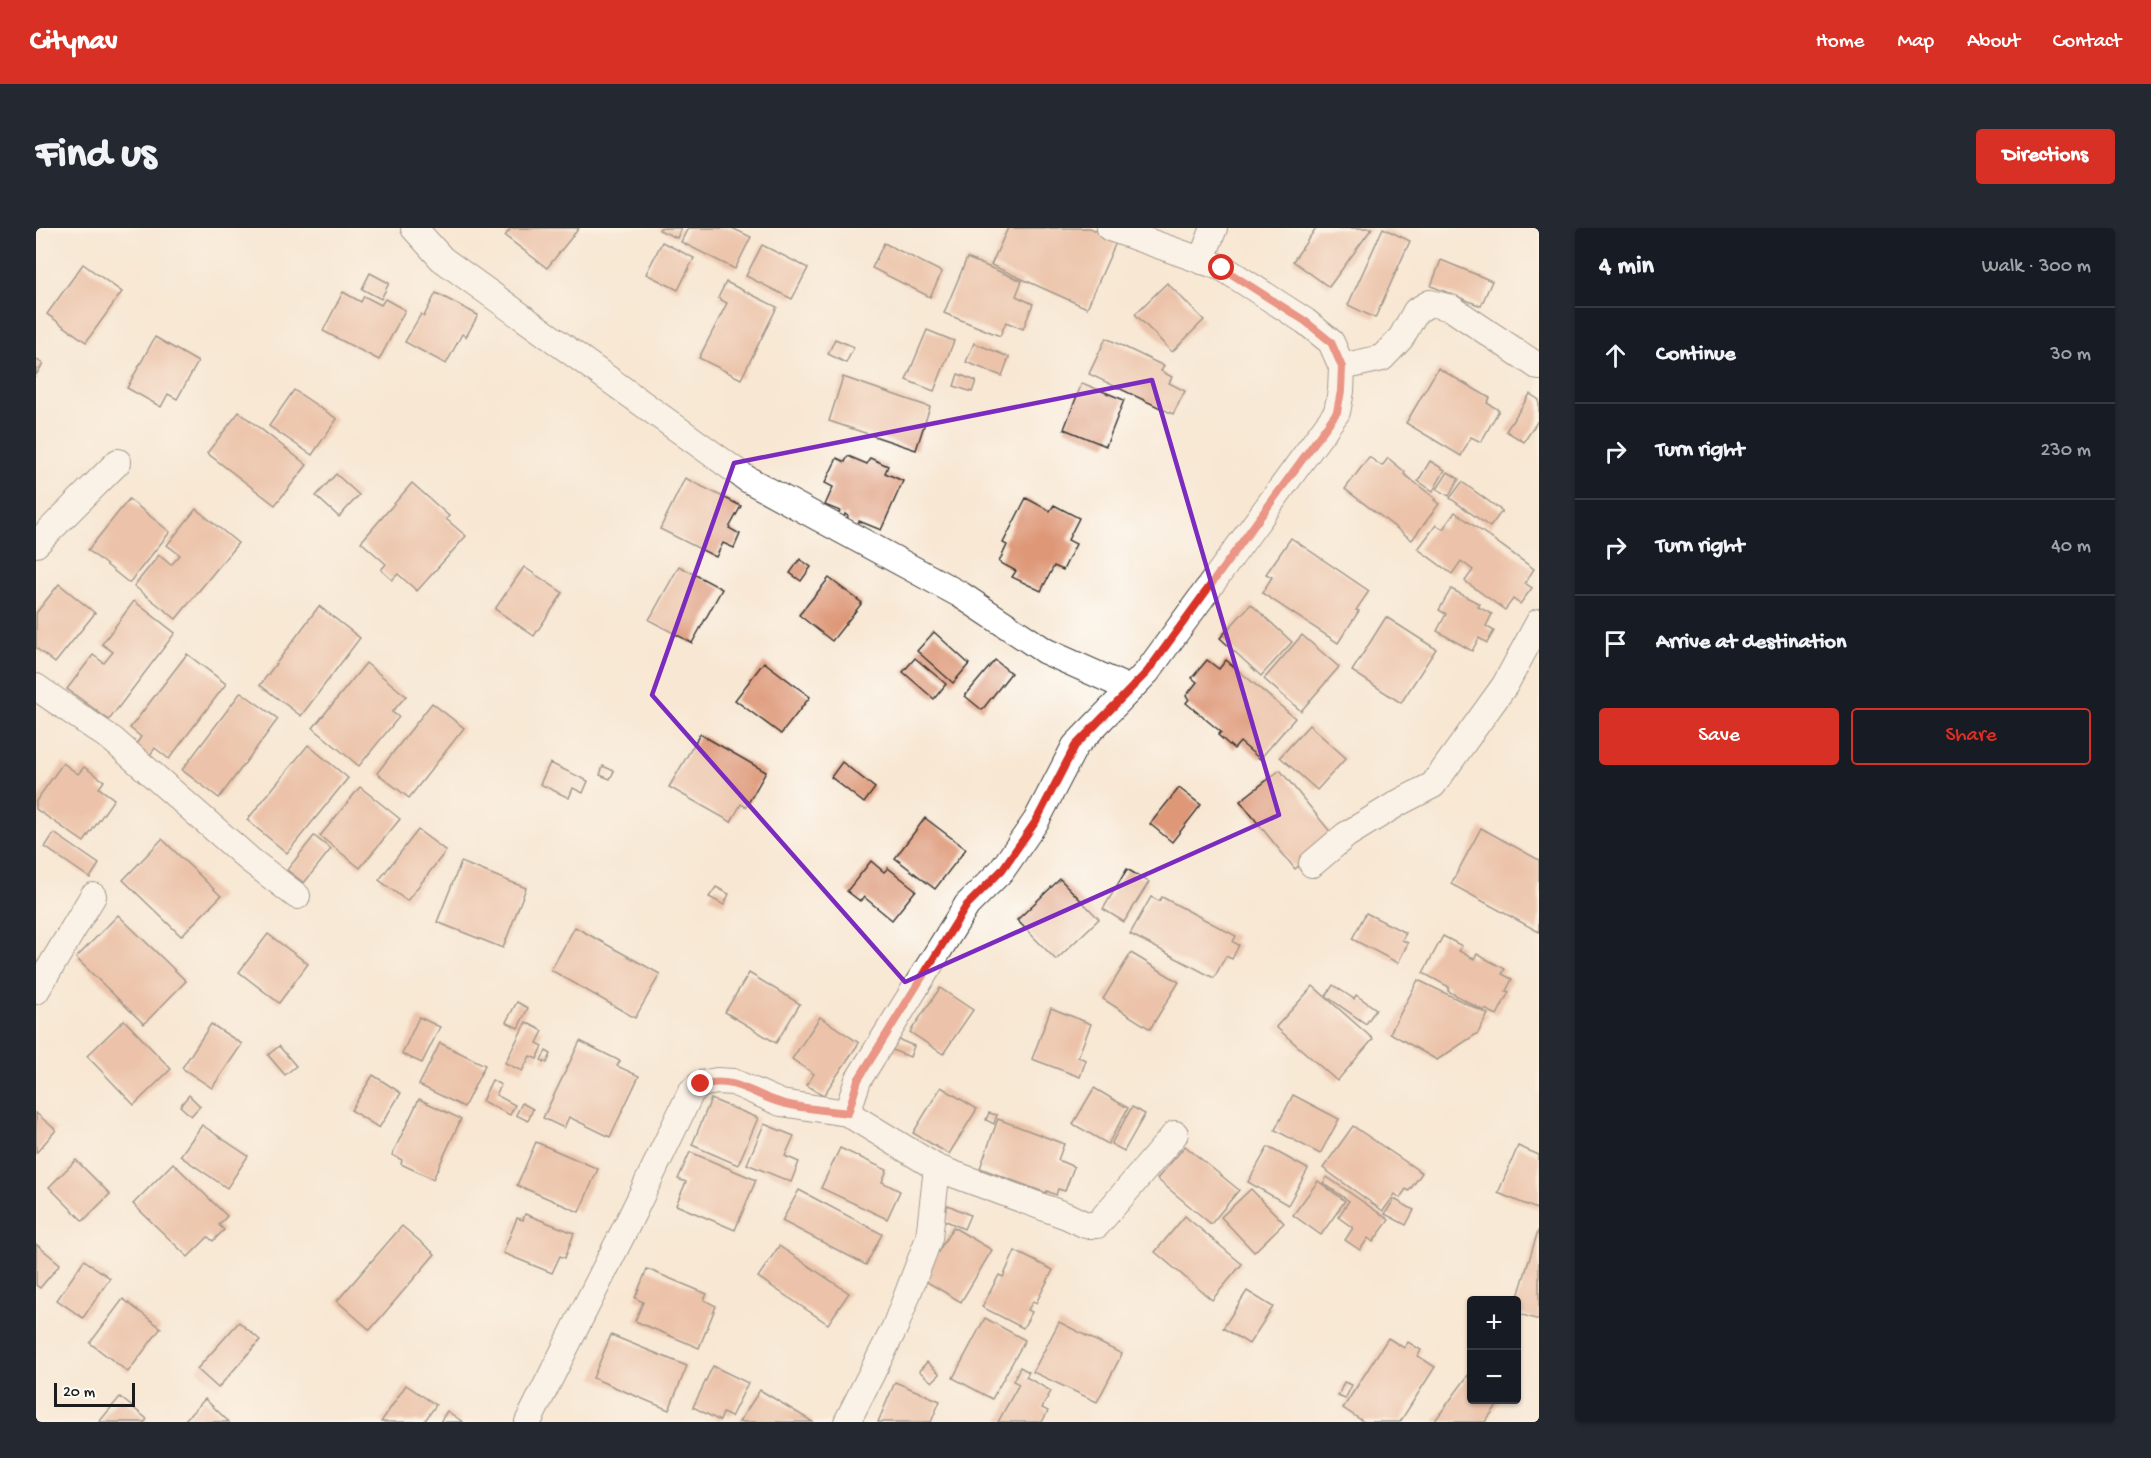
<!DOCTYPE html>
<html lang="en">
<head>
<meta charset="utf-8">
<style>
	:root { --surface:#171b24; --page:#242831; --text:#f1f3f6; --muted:#9ea1a6; --line:#363941; --accent:#d93025 }
	body { margin:0; font-family:"Gochi Hand",sans-serif; background:var(--page); color:var(--text) }
	.controls { position:absolute; right:18px; bottom:18px; display:grid; overflow:hidden; border-radius:6px; box-shadow:0 2px 4px #0004 }
	.controls button { width:54px; height:54px; display:grid; place-items:center; padding:0; border:0; border-bottom:2px solid var(--line); background:var(--surface); color:var(--text); font:30px sans-serif }
	.scale { position:absolute; left:18px; bottom:15px; width:81px; box-sizing:border-box; padding-left:6px; border:3px solid #1c1c1c; border-top:0; font-size:16px; line-height:21px; white-space:nowrap; color:#1c1c1c; -webkit-text-stroke:4px #fdfcf7; paint-order:stroke }
	.stop { position:absolute; width:18px; height:18px; margin:-14px; border:4px solid #d93025; border-radius:50%; background:#fff }
	.stop.end { background:#d93025; border-color:#fff; box-shadow:0 2px 6px #0008 }
	.list { margin:0; padding:0; list-style:none }
	h2 { display:flex; justify-content:space-between; align-items:center; height:78px; margin:0; padding:0 24px; font-size:26px }
	h2 small { font-size:20px; font-weight:400; color:var(--muted) }
	.list li { display:grid; grid-template-columns:39px 1fr auto; gap:18px; align-items:center; box-sizing:border-box; height:96px; padding:0 24px; border-top:2px solid var(--line) }
	.list b { display:block; font-size:22px; white-space:nowrap }
	.list em { font-size:20px; font-style:normal; color:var(--muted) }
	.actions { display:flex; gap:12px; padding:18px 24px }
	.actions a { flex:1; padding:14px 0; border:2px solid var(--accent); border-radius:6px; text-align:center; font-size:21px; color:var(--accent) }
	.actions .main { background:var(--accent); color:#fff }
	.icon { flex:none; width:33px; height:33px; fill:none; stroke:currentColor; stroke-width:2; stroke-linecap:round; stroke-linejoin:round }
	.map { position:relative; flex:none; width:1503px; height:1194px; overflow:hidden; border-radius:6px }
	header { display:flex; align-items:center; gap:36px; box-sizing:border-box; height:84px; padding:0 30px; background:var(--accent); color:#fff }
	header strong { font-size:28px }
	nav { display:flex; gap:33px; margin-inline-start:auto; font-size:21px }
	.intro { display:flex; align-items:center; justify-content:space-between; box-sizing:border-box; height:144px; padding:0 36px }
	h1 { margin:0; font-size:42px }
	.button { padding:15px 27px; border-radius:6px; background:var(--accent); color:#fff; font-size:21px; font-weight:700 }
	main { display:flex; gap:36px; padding:0 36px }
	aside { flex:1; background:var(--surface); border-radius:6px; box-shadow:0 2px 4px #0004 }
	.map>svg:first-child { display:block }
	.building { fill:#de9878 }
	.lines { fill:none; stroke-linecap:round; stroke-linejoin:round }
	.minor-casing { stroke:#3d3a37; stroke-width:28 }
	.minor { stroke:#fff; stroke-width:26 }
	.route { stroke:#d93025; stroke-width:8 }
	.marked { fill:none; stroke:#7b2cbf; stroke-width:4.5; stroke-linejoin:round }
</style>
</head>
<body>
<header>
<strong>Citynav</strong>
<nav><a>Home</a><a>Map</a><a>About</a><a>Contact</a></nav>
</header>
<div class="intro"><h1>Find us</h1><a class="button">Directions</a></div>
<main>
<div class="map">
<svg width="1503" height="1194" viewBox="0 0 1503 1194">
	<rect width="100%" height="100%" fill="#fdfcf7"/>
	<filter id="ink" filterUnits="userSpaceOnUse"><feTurbulence type="fractalNoise" baseFrequency=".0167" numOctaves="2"/><feDisplacementMap in="SourceGraphic" scale="12" xChannelSelector="R" yChannelSelector="G"/><feConvolveMatrix kernelMatrix="1 2 1 2 8 2 1 2 1" color-interpolation-filters="sRGB"/></filter>
	<filter id="wash" filterUnits="userSpaceOnUse"><feTurbulence type="fractalNoise" baseFrequency=".008" numOctaves="4" result="noise"/><feDisplacementMap in="SourceGraphic" scale="24" xChannelSelector="R" yChannelSelector="G"/><feGaussianBlur stdDeviation="1.35" result="paint"/><feColorMatrix in="noise" values="0 0 0 0 0 0 0 0 0 0 0 0 0 0 0 0 0 1.4 0 .05"/><feComposite in="paint" operator="in"/></filter>
	<g filter="url(#wash)">
		<rect width="100%" height="100%" fill="#f8e7d3"/>
		<g id="blocks">
			<g class="building">
				<polygon points="475,0 543,0 511,40 469,8"/>
				<polygon points="624,0 645,0 641,10 623,2"/>
				<polygon points="652,0 696,0 715,9 699,41 645,14"/>
				<polygon points="972,0 1054,0 1081,12 1051,80 955,37"/>
				<polygon points="1280,0 1336,0 1293,59 1257,33"/>
				<polygon points="1347,0 1374,13 1339,90 1312,77"/>
				<polygon points="626,14 658,30 642,62 610,46"/>
				<polygon points="848,15 906,44 894,69 836,40"/>
				<polygon points="726,17 772,40 756,71 710,48"/>
				<polygon points="931,30 986,53 980,68 997,76 987,101 970,94 964,108 908,85"/>
				<polygon points="1405,32 1456,53 1445,78 1395,58"/>
				<polygon points="47,36 86,64 50,114 11,86"/>
				<polygon points="334,45 353,55 345,71 326,61"/>
				<polygon points="690,54 741,79 705,151 663,130 691,75 682,70"/>
				<polygon points="1131,55 1168,92 1136,124 1099,86"/>
				<polygon points="307,64 325,74 328,68 345,77 349,71 369,82 343,132 287,103"/>
				<polygon points="400,65 442,87 430,109 426,106 410,136 369,114 385,86 388,88"/>
				<polygon points="891,102 918,113 898,163 870,152"/>
				<polygon points="119,109 162,134 141,171 132,166 125,179 91,160"/>
				<polygon points="1070,110 1128,138 1125,143 1136,149 1133,155 1149,163 1137,186 1053,146"/>
				<polygon points="799,111 818,119 810,135 792,126"/>
				<polygon points="938,115 973,129 966,148 930,134"/>
				<polygon points="0,131 7,136 0,147"/>
				<polygon points="1402,140 1454,170 1451,175 1463,182 1445,214 1435,209 1425,228 1370,195"/>
				<polygon points="922,146 940,153 936,164 918,158"/>
				<polygon points="807,149 894,179 880,222 793,193"/>
				<polygon points="1046,155 1088,172 1070,218 1028,201"/>
				<polygon points="258,162 301,191 276,227 233,198"/>
				<polygon points="1494,166 1503,172 1503,191 1488,214 1470,203"/>
				<polygon points="203,184 271,237 239,277 171,225"/>
				<polygon points="812,228 831,236 834,230 852,238 849,245 867,253 845,302 823,293 821,297 811,292 812,288 809,286 808,289 802,286 804,283 789,277 797,259 789,255 801,230 809,234"/>
				<polygon points="1333,229 1346,238 1352,230 1369,244 1368,246 1400,271 1398,272 1403,276 1376,312 1309,261"/>
				<polygon points="1394,233 1409,242 1397,263 1382,253"/>
				<polygon points="1412,244 1423,251 1413,268 1401,261"/>
				<polygon points="300,246 323,267 303,289 280,268"/>
				<polygon points="649,250 705,278 693,300 704,306 698,320 687,315 680,329 624,301"/>
				<polygon points="1426,254 1466,283 1454,299 1414,270"/>
				<polygon points="376,255 413,288 410,291 430,308 381,363 362,346 356,352 345,342 350,336 325,314"/>
				<polygon points="990,270 1014,283 1018,277 1043,290 1032,312 1040,316 1027,342 1018,338 1005,363 976,349 980,343 963,334 971,317 967,315"/>
				<polygon points="93,271 134,304 93,355 52,322"/>
				<polygon points="160,281 202,315 140,391 98,358 123,327 135,337 144,327 131,317"/>
				<polygon points="1419,284 1498,341 1489,355 1496,360 1484,376 1477,371 1469,382 1429,353 1437,342 1425,333 1416,346 1382,321 1400,297 1407,301"/>
				<polygon points="1255,310 1333,363 1320,382 1323,383 1302,415 1226,365 1236,349 1230,346"/>
				<polygon points="764,331 775,339 765,353 754,345"/>
				<polygon points="643,338 686,361 656,415 613,392"/>
				<polygon points="488,339 527,365 498,408 459,381"/>
				<polygon points="793,350 826,375 796,413 763,387"/>
				<polygon points="23,356 59,385 19,435 0,420 0,385"/>
				<polygon points="1415,361 1444,376 1442,379 1456,386 1450,398 1458,403 1451,415 1443,410 1436,423 1401,403 1410,386 1403,382"/>
				<polygon points="98,373 139,405 73,492 31,461 57,427 68,435 77,424 66,416"/>
				<polygon points="1215,376 1256,414 1225,448 1184,410"/>
				<polygon points="283,378 324,410 265,488 224,457"/>
				<polygon points="1350,389 1400,421 1365,475 1316,443"/>
				<polygon points="898,404 933,436 917,455 881,423"/>
				<polygon points="1266,407 1303,439 1265,483 1228,451"/>
				<polygon points="151,426 190,456 133,531 119,520 112,530 98,519 105,509 94,500"/>
				<polygon points="879,430 910,456 898,471 867,444"/>
				<polygon points="959,432 975,445 946,482 929,468"/>
				<polygon points="1171,432 1183,441 1190,432 1259,490 1224,531 1204,514 1198,521 1182,507 1185,504 1150,475 1153,471 1150,468 1161,454 1156,450"/>
				<polygon points="728,434 774,469 745,506 699,472"/>
				<polygon points="330,435 370,468 356,484 363,489 323,538 277,500"/>
				<polygon points="205,464 242,491 183,570 146,542"/>
				<polygon points="396,475 428,500 373,570 341,545"/>
				<polygon points="1273,497 1310,530 1281,562 1244,529"/>
				<polygon points="664,506 730,544 710,579 705,576 695,594 633,559"/>
				<polygon points="272,517 312,550 251,625 211,592"/>
				<polygon points="806,534 839,560 828,575 795,549"/>
				<polygon points="27,535 42,546 48,539 68,553 63,560 78,571 48,614 0,581 0,573"/>
				<polygon points="514,535 552,553 547,565 537,560 533,570 504,556"/>
				<polygon points="567,538 578,543 574,551 564,547"/>
				<polygon points="1244,542 1296,606 1286,619 1259,641 1204,573"/>
				<polygon points="324,559 364,591 324,640 284,608"/>
				<polygon points="1143,560 1165,577 1136,614 1114,596"/>
				<polygon points="889,590 930,621 899,661 859,630"/>
				<polygon points="1445,600 1503,632 1503,704 1415,656"/>
				<polygon points="382,602 410,623 371,673 343,652"/>
				<polygon points="18,605 63,636 54,650 9,619"/>
				<polygon points="278,608 295,621 268,655 251,642"/>
				<polygon points="126,611 185,668 145,708 87,652"/>
				<polygon points="835,633 848,644 852,640 880,662 856,692 828,669 824,673 811,663"/>
				<polygon points="425,634 490,660 467,720 401,694"/>
				<polygon points="1091,641 1113,654 1088,694 1067,681"/>
				<polygon points="1024,651 1063,691 1020,732 981,692"/>
				<polygon points="680,659 693,666 688,677 673,669"/>
				<polygon points="1115,669 1123,673 1126,669 1200,708 1197,714 1203,717 1196,731 1190,728 1178,750 1094,706"/>
				<polygon points="1330,685 1370,705 1366,712 1372,715 1362,735 1316,711"/>
				<polygon points="82,687 150,753 108,796 40,730"/>
				<polygon points="539,699 624,746 599,790 515,742"/>
				<polygon points="232,706 272,736 243,775 203,744"/>
				<polygon points="1407,708 1426,718 1423,723 1438,731 1441,726 1469,741 1466,746 1476,751 1470,763 1473,764 1461,787 1449,781 1448,783 1412,763 1413,759 1387,745"/>
				<polygon points="1095,725 1143,754 1114,801 1067,771"/>
				<polygon points="713,745 764,776 740,815 689,784"/>
				<polygon points="1382,752 1452,786 1442,805 1401,832 1354,805"/>
				<polygon points="1297,757 1318,771 1320,767 1340,781 1330,796 1290,768"/>
				<polygon points="1277,758 1337,811 1301,853 1240,799"/>
				<polygon points="904,760 937,782 907,826 874,804"/>
				<polygon points="481,774 492,780 482,800 470,794"/>
				<polygon points="1015,780 1055,796 1042,829 1050,832 1044,849 996,831"/>
				<polygon points="383,789 404,799 386,835 366,826"/>
				<polygon points="784,789 823,815 787,868 770,857 778,846 756,831"/>
				<polygon points="88,792 135,841 98,877 51,828"/>
				<polygon points="490,794 507,803 501,815 507,818 501,831 494,828 486,843 469,835"/>
				<polygon points="175,796 206,816 176,860 146,840"/>
				<polygon points="859,810 878,818 874,829 854,821"/>
				<polygon points="544,813 584,833 581,838 603,848 574,909 533,889 528,900 507,890"/>
				<polygon points="404,815 449,837 428,879 383,857"/>
				<polygon points="243,818 260,838 249,847 232,827"/>
				<polygon points="510,823 515,826 511,835 505,832"/>
				<polygon points="337,847 365,865 343,900 315,882"/>
				<polygon points="456,852 465,857 460,867 479,877 474,887 446,873"/>
				<polygon points="905,859 941,881 913,926 877,905"/>
				<polygon points="1058,860 1092,880 1072,916 1037,896"/>
				<polygon points="153,867 164,878 155,888 144,878"/>
				<polygon points="1257,867 1303,891 1284,926 1239,902"/>
				<polygon points="383,871 425,891 397,951 365,936 366,932 356,927"/>
				<polygon points="675,871 722,890 702,937 656,917"/>
				<polygon points="486,875 497,881 492,893 480,887"/>
				<polygon points="1096,879 1109,886 1088,923 1075,916"/>
				<polygon points="0,885 20,902 0,925"/>
				<polygon points="953,885 961,887 958,896 950,892"/>
				<polygon points="962,891 1028,916 1022,932 1038,939 1029,963 1022,961 1020,967 1011,963 1010,965 944,940"/>
				<polygon points="728,896 758,908 749,928 763,934 755,954 711,936"/>
				<polygon points="166,897 212,928 191,960 144,928"/>
				<polygon points="1317,898 1386,945 1373,963 1370,961 1364,970 1359,966 1347,983 1287,940"/>
				<polygon points="500,914 562,941 543,984 481,957"/>
				<polygon points="1149,918 1203,962 1175,996 1121,951"/>
				<polygon points="1482,918 1503,927 1503,982 1462,965"/>
				<polygon points="1232,919 1272,941 1252,977 1212,954"/>
				<polygon points="804,920 851,942 846,954 864,963 851,991 785,960"/>
				<polygon points="654,924 720,952 699,1002 640,977 650,954 642,951"/>
				<polygon points="40,932 74,966 47,993 13,959"/>
				<polygon points="137,935 191,988 183,997 188,1002 177,1013 172,1009 152,1029 97,976"/>
				<polygon points="1291,949 1353,992 1337,1014 1332,1010 1324,1022 1309,1012 1317,1000 1302,989 1313,973 1287,955"/>
				<polygon points="1282,953 1309,973 1285,1007 1257,987"/>
				<polygon points="1215,961 1248,995 1218,1024 1185,989"/>
				<polygon points="763,962 846,1006 830,1037 746,993"/>
				<polygon points="1358,971 1378,982 1370,997 1349,986"/>
				<polygon points="912,977 934,987 928,1001 906,991"/>
				<polygon points="489,986 538,1005 529,1030 524,1028 516,1045 467,1025 481,990 487,992"/>
				<polygon points="1149,988 1206,1036 1176,1072 1119,1024"/>
				<polygon points="366,998 399,1026 334,1102 301,1073"/>
				<polygon points="917,999 956,1022 925,1074 886,1051"/>
				<polygon points="1502,1003 1503,1003 1503,1092 1480,1085 1480,1075"/>
				<polygon points="0,1016 24,1036 4,1060 0,1057"/>
				<polygon points="743,1018 813,1065 792,1096 722,1049"/>
				<polygon points="979,1023 1017,1042 1000,1075 997,1073 992,1082 996,1084 987,1100 946,1079 963,1047 967,1049"/>
				<polygon points="48,1032 74,1050 47,1090 21,1072"/>
				<polygon points="611,1041 671,1066 668,1072 680,1078 663,1120 599,1093 607,1074 599,1070"/>
				<polygon points="1211,1063 1237,1079 1213,1116 1187,1100"/>
				<polygon points="87,1071 125,1100 92,1144 54,1115"/>
				<polygon points="949,1090 989,1112 956,1171 917,1150"/>
				<polygon points="203,1094 224,1112 182,1160 161,1141"/>
				<polygon points="1023,1094 1086,1126 1061,1174 997,1144"/>
				<polygon points="575,1107 651,1138 633,1182 557,1150"/>
				<polygon points="1352,1110 1368,1120 1372,1114 1385,1122 1382,1128 1399,1139 1364,1194 1328,1194 1307,1180"/>
				<polygon points="891,1134 904,1146 896,1154 883,1143"/>
				<polygon points="677,1138 712,1155 695,1189 687,1185 684,1193 657,1179"/>
				<polygon points="984,1139 993,1144 990,1149 1015,1163 1006,1180 1012,1183 1006,1194 962,1194 983,1156 977,1153"/>
				<polygon points="1436,1142 1436,1172 1465,1172 1449,1194 1398,1194"/>
				<polygon points="859,1154 904,1173 895,1194 842,1194"/>
				<polygon points="1308,1154 1316,1157 1309,1171 1302,1168"/>
				<polygon points="370,1157 400,1177 388,1194 345,1194"/>
				<polygon points="724,1162 777,1194 703,1194"/>
				<polygon points="84,1169 111,1191 109,1194 63,1194"/>
				<polygon points="169,1171 193,1194 147,1194"/>
				<polygon points="411,1183 427,1194 404,1194"/>
			</g>
		</g>
	</g>
	<g filter="url(#ink)">
		<use href="#blocks" fill-opacity="0" stroke="#3d3a37" stroke-width="1.5"/>
		<g class="lines">
			<defs>
				<g id="minor">
					<polyline points="378,0 406,31 711,251 925,367 1009,423 1094,461"/>
					<polyline points="1165,33 1178,0"/>
					<polyline points="1306,139 1346,130 1365,110 1380,83 1394,75 1415,80 1503,139"/>
					<polyline points="0,316 82,234"/>
					<polyline points="0,459 77,512 214,632 261,668"/>
					<polyline points="1276,636 1310,607 1364,574 1397,557 1469,457 1503,394"/>
					<polyline points="0,763 57,668"/>
					<polyline points="811,885 822,852 931,677 966,642 1000,593 1039,518 1111,444 1301,184 1305,163 1306,139 1295,114 1269,93 1187,40 1074,0"/>
					<polyline points="492,1194 595,989 655,864 665,856 681,853 697,854 745,875 811,885 901,940 1031,988 1050,997 1061,997 1139,906"/>
					<polyline points="811,1194 859,1099 893,1010 901,940"/>
				</g>
			</defs>
			<use href="#minor" class="minor-casing"/>
			<use href="#minor" class="minor"/>
		</g>
	</g>
	<g class="lines" filter="url(#ink)">
		<path class="route" d="M665,856C703,849 713,866 746,875C767,881 790,882 812,885L822,852L931,677L966,642L1000,593L1039,518L1111,444L1301,184L1305,163L1306,139L1295,114L1269,93L1186,40"/>
	</g>
	<path d="M0 0H1503V1194H0ZM1116,152L1243,587L869,754L616,467L698,235Z" fill="#f8e7d3" fill-opacity=".55" fill-rule="evenodd"/>
	<path class="marked" d="M1116,152L1243,587L869,754L616,467L698,235Z"/>
</svg>
<div class="controls">
<button>+</button>
<button>−</button>
</div>
<div class="scale">20 m</div>
<div class="stop" style="left:1186px;top:40px"></div>
<div class="stop end" style="left:665px;top:856px"></div>
</div>
<aside>
<h2>4 min<small>Walk · 300 m</small></h2>
<ul class="list">
<li><svg class="icon" aria-label="ahead" viewBox="0 0 24 24"><path d="M12 20V5M6 11l6-6 6 6"/></svg><div><b>Continue</b></div><em>30 m</em></li>
<li><svg class="icon" aria-label="right" viewBox="0 0 24 24"><path d="M7 20v-9h11M14 6l5 5-5 5"/></svg><div><b>Turn right</b></div><em>230 m</em></li>
<li><svg class="icon" aria-label="right" viewBox="0 0 24 24"><path d="M7 20v-9h11M14 6l5 5-5 5"/></svg><div><b>Turn right</b></div><em>40 m</em></li>
<li><svg class="icon" aria-label="arrive" viewBox="0 0 24 24"><path d="M6 21V4h12l-3 4 3 4H6"/></svg><div><b>Arrive at destination</b></div></li>
</ul>
<div class="actions"><a class="main">Save</a><a>Share</a></div>
</aside>
</main>
</body>
</html>
